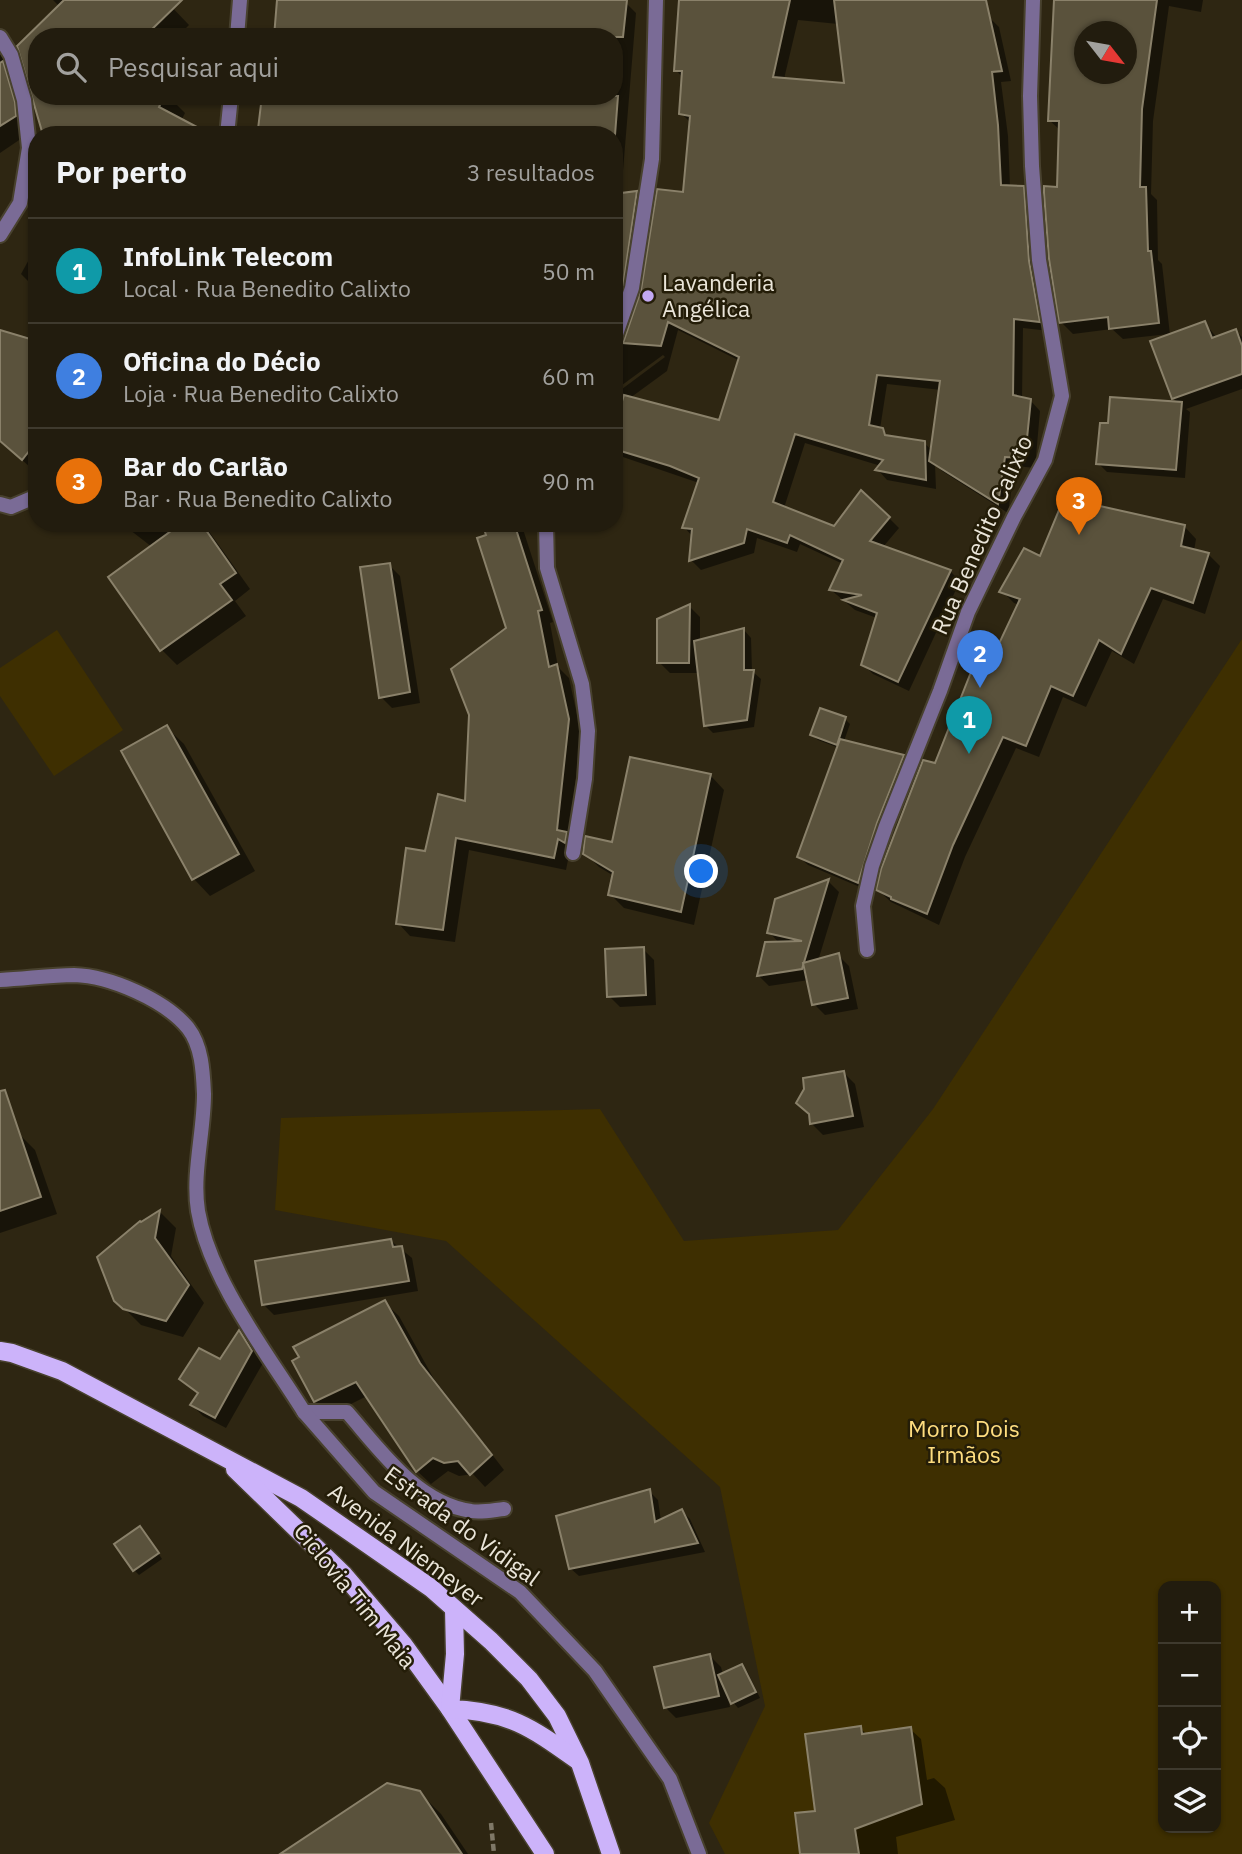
<!DOCTYPE html>
<html lang="pt">
<head>
<meta charset="utf-8">
<style>
	:root { --surface:#221c0e; --page:#2a2517; --text:#f1f3f6; --muted:#a2a19e; --line:#3f3a2e; --accent:#2563eb }
	body { margin:0; font-family:"IBM Plex Sans",sans-serif; background:var(--page); color:var(--text) }
	.controls { position:absolute; right:21px; bottom:21px; display:grid; overflow:hidden; border-radius:14px; box-shadow:0 2px 5px #0004 }
	.controls button { width:63px; height:63px; display:grid; place-items:center; padding:0; border:0; border-bottom:2px solid var(--line); background:var(--surface); color:var(--text); font:35px sans-serif }
	.compass { position:absolute; left:1074px; top:21px; width:63px; height:63px; border-radius:50%; background:var(--surface); box-shadow:0 2px 5px #0004; rotate:121deg }
	.you { position:absolute; left:702px; top:872px; width:24px; height:24px; margin:-18px; border:5px solid #fff; border-radius:50%; background:#1a73e8; box-shadow:0 0 0 10px #1a73e833 }
	.badge { display:grid; place-items:center; width:46px; height:46px; border-radius:50%; background:var(--accent); color:#fff; font-size:23px; font-weight:700 }
	.pin { position:absolute; translate:-50% -58px; filter:drop-shadow(0 2px 4px #0008) }
	.pin::after { content:''; position:absolute; top:37px; width:24px; height:21px; background:inherit; clip-path:polygon(0 0,100% 0,50% 100%) }
	.list { margin:0; padding:0; list-style:none }
	h2 { display:flex; justify-content:space-between; align-items:center; height:91px; margin:0; padding:0 28px; font-size:30px }
	h2 small { font-size:23px; font-weight:400; color:var(--muted) }
	.list li { display:grid; grid-template-columns:46px 1fr auto; gap:21px; align-items:center; box-sizing:border-box; height:105px; padding:0 28px; border-top:2px solid var(--line) }
	.list b { display:block; font-size:26px; white-space:nowrap }
	.list p { margin:0; font-size:23px; white-space:nowrap; color:var(--muted) }
	.list em { font-size:23px; font-style:normal; color:var(--muted) }
	.icon { flex:none; width:38px; height:38px; fill:none; stroke:currentColor; stroke-width:2; stroke-linecap:round; stroke-linejoin:round }
	.map { position:relative; flex:none; width:1242px; height:1854px; overflow:hidden }
	.search { position:absolute; background:var(--surface); box-shadow:0 2px 5px #0004; left:28px; top:28px; width:595px; height:77px; display:flex; align-items:center; gap:18px; box-sizing:border-box; padding:0 24px; border-radius:28px; color:var(--muted); font-size:26px }
	.panel { position:absolute; background:var(--surface); box-shadow:0 2px 5px #0004; left:28px; top:126px; width:595px; height:406px; border-radius:28px }
	.map>svg:first-child { display:block }
	.park { fill:#3e2f01; fill-rule:evenodd }
	.shadow { fill:#0007; fill-rule:evenodd }
	.building { fill:#5a523c; stroke:#8a816a; stroke-width:2; fill-rule:evenodd }
	.lines { fill:none; stroke-linecap:round; stroke-linejoin:round }
	.minor-casing { stroke:#48412e; stroke-width:18 }
	.primary-casing { stroke:#48412e; stroke-width:21 }
	.path { stroke:#7f7867; stroke-width:4.5; stroke-dasharray:7 3.5; stroke-linecap:butt }
	.minor { stroke:#7a6b96; stroke-width:14 }
	.primary { stroke:#ccb3fa; stroke-width:18 }
	.poi-dot { fill:#c2a8f2; stroke:#241d08; stroke-width:2.5 }
	.labels { text-anchor:middle; stroke-width:5; stroke-linejoin:round; paint-order:stroke }
	.poi-label { font-size:23px; fill:#eae5d9; stroke:#241d08; text-anchor:start }
	.street-label { font-size:23px; fill:#eae5d9; stroke:#241d08 }
	.park-label { font-size:23px; fill:#fedd7f; stroke:#241d08 }
</style>
</head>
<body>
<div class="map">
<svg width="1242" height="1854" viewBox="0 0 1242 1854">
	<rect width="100%" height="100%" fill="#2e2612"/>
	<g class="park">
		<polygon points="57,630 123,730 54,776 0,696 0,668"/>
		<path d="M1242,639V1854H725L709,1823L765,1706L720,1487L446,1241L275,1210L281,1118L600,1109L684,1241L838,1230L933,1109ZM1163,1586H1216V1828H1163Z"/>
	</g>
	<g class="shadow">
		<polygon points="53,0 165,0 189,25 177,37 37,37 37,96 168,96 185,113 181,121 45,135 19,47 60,7"/>
		<polygon points="279,0 612,0 626,3 636,13 621,195 637,193 647,203 632,296 614,348 614,135 266,135 260,129 614,96 614,37"/>
		<path d="M684,0H971L999,27L1011,81L1001,82L1008,136L1010,187H1023L1033,198L1049,331L1023,328L1022,399L1030,400L1040,411L1035,468L1015,466L1008,513L942,471L935,464L936,489L887,480L878,470L881,466L805,443L784,508L835,528L889,518L899,528L883,547L950,571L960,581L909,691L873,674L863,664L877,618L855,610L831,590L843,564L800,544L797,552L757,538L754,553L701,570L691,560L693,537L684,527L699,483L620,456L614,450V433L623,403L614,410V395L665,357L663,355L614,391V349L615,352L621,349L643,290L685,194L691,123L681,113L683,78L676,70ZM798,20L838,24L846,85L784,79ZM678,330L740,361L720,422L630,398L667,371ZM887,384L941,390L933,451L924,443L890,438L880,429Z"/>
		<path d="M1056,0H1203L1201,12L1169,6L1153,121L1151,194L1157,200L1158,260L1162,264L1170,335L1205,323L1217,338L1236,331L1242,337V389L1186,409L1190,412L1185,478L1107,472L1098,463L1179,404L1174,399L1153,342L1169,334L1123,339L1112,329L1073,334L1061,322V131L1049,120ZM1084,32H1126V74H1084Z"/>
		<polygon points="0,53 5,60 31,132 0,153"/>
		<polygon points="37,245 37,290 21,274"/>
		<polygon points="37,325 37,473 0,441 0,338 32,341"/>
		<polygon points="121,523 203,523 250,589 235,601 246,616 177,665 162,650 110,578 152,547"/>
		<polygon points="484,523 521,523 553,622 550,623 558,667 569,678 581,733 569,837 570,850 566,870 469,850 455,942 410,936 398,923 426,853 467,803 508,628"/>
		<polygon points="1184,526 1196,539 1194,551 1208,554 1220,566 1205,614 1163,599 1134,664 1112,651 1086,707 1063,697 1039,757 1016,748 965,857 939,925 891,902 878,890 937,765 989,669 1019,605 1014,603 1002,591 1041,559"/>
		<polygon points="389,565 400,576 420,703 392,708 381,697"/>
		<polygon points="689,606 700,617 700,641 744,630 751,638 752,671 761,679 754,727 713,733 705,725 699,673 670,673 659,662"/>
		<polygon points="845,719 850,724 844,741 903,757 912,765 867,890 808,865 799,857 839,748 818,740 812,735"/>
		<polygon points="167,728 184,744 255,871 210,896 194,879"/>
		<polygon points="711,776 724,790 694,925 624,908 610,894 614,876 599,867 585,853 613,844"/>
		<polygon points="828,881 839,892 818,961 838,955 849,966 858,1009 825,1015 814,1004 809,980 769,986 758,975 780,944 769,932"/>
		<polygon points="643,949 654,960 656,1005 620,1007 609,996"/>
		<polygon points="844,1073 855,1084 864,1127 823,1135 812,1124"/>
		<polygon points="18,1133 35,1150 57,1214 0,1233 0,1139"/>
		<polygon points="160,1212 176,1228 171,1256 204,1303 183,1337 141,1325 116,1300 141,1224"/>
		<polygon points="390,1240 412,1258 418,1291 274,1315 264,1305"/>
		<polygon points="385,1303 399,1316 434,1379 504,1470 485,1487 473,1474 459,1476 448,1471 431,1484 417,1471 367,1396 329,1415 315,1401"/>
		<polygon points="239,1333 250,1343 263,1363 226,1428 203,1416 192,1405 199,1394 181,1378 220,1362"/>
		<polygon points="649,1491 658,1500 661,1521 682,1511 690,1519 705,1552 579,1576 570,1568"/>
		<polygon points="145,1533 162,1559 139,1575 134,1570"/>
		<polygon points="710,1656 721,1667 723,1675 741,1666 747,1671 760,1698 738,1708 727,1695 730,1707 676,1718 665,1707"/>
		<polygon points="860,1728 868,1735 910,1729 921,1739 927,1780 934,1778 945,1788 955,1820 896,1837 898,1854 802,1854 817,1812"/>
		<polygon points="419,1792 441,1814 468,1854 283,1854"/>
	</g>
	<g class="building">
		<polygon points="64,0 182,0 144,37 37,37 37,96 164,96 159,107 212,135 43,135 17,46"/>
		<polygon points="277,0 627,0 623,37 274,37"/>
		<polygon points="679,0 790,0 773,77 844,83 834,0 986,0 1002,71 992,72 998,125 1001,185 1024,186 1029,261 1040,322 1014,319 1013,395 1031,399 1025,458 1005,457 998,504 929,461 940,381 877,375 869,425 883,428 885,435 925,441 926,480 875,470 883,460 795,434 773,502 834,526 861,490 890,517 870,541 951,570 898,682 861,665 877,613 843,600 862,595 829,590 843,560 790,535 787,543 747,529 744,543 689,561 692,529 682,528 699,478 670,466 614,449 614,427 624,395 719,420 739,357 668,322 661,346 623,343 641,290 657,189 683,192 690,116 679,114 682,71 674,71"/>
		<path d="M1054,0H1157L1142,109L1140,187H1146L1148,251H1151L1159,323L1109,329L1108,317L1059,323L1049,259L1044,193V186L1057,187L1059,121H1048ZM1084,32H1126V74H1084Z"/>
		<polygon points="3,61 15,102 16,116 0,126 0,63"/>
		<polygon points="262,96 618,96 615,135 355,135 258,129"/>
		<polygon points="637,191 623,286 614,310 614,194"/>
		<polygon points="1205,321 1212,338 1236,329 1242,346 1242,374 1172,399 1150,341"/>
		<polygon points="0,330 37,341 37,441 22,460 0,441"/>
		<polygon points="1110,397 1182,402 1176,470 1096,464 1100,423 1108,423"/>
		<polygon points="1064,498 1185,525 1181,546 1209,553 1193,603 1151,588 1121,654 1099,640 1073,696 1051,686 1026,746 1003,737 953,845 927,914 891,899 891,897 876,890 881,869 923,760 935,763 975,662 988,667 1020,599 999,592 1024,548 1040,556"/>
		<polygon points="182,523 201,523 236,573 220,584 232,600 160,651 108,577"/>
		<polygon points="482,523 514,523 542,610 538,611 549,667 557,664 569,719 557,830 567,832 565,843 558,839 554,858 456,838 443,930 396,924 406,848 425,851 438,794 465,801 469,715 451,669 506,628 477,538 486,535"/>
		<polygon points="390,563 410,692 379,698 360,567"/>
		<polygon points="690,604 689,663 657,663 657,619"/>
		<polygon points="744,628 744,670 754,670 747,720 704,726 694,641"/>
		<polygon points="820,708 846,717 837,745 810,735"/>
		<polygon points="167,725 239,854 192,880 121,751"/>
		<polygon points="840,739 904,755 877,823 858,883 797,857"/>
		<polygon points="630,757 711,774 681,912 608,895 613,872 583,854 585,836 612,842"/>
		<polygon points="829,879 802,969 757,976 765,942 802,941 767,933 775,899"/>
		<polygon points="644,947 646,995 607,997 605,949"/>
		<polygon points="839,953 848,998 812,1005 803,963"/>
		<polygon points="844,1071 853,1116 810,1124 809,1114 796,1103 804,1089 803,1078"/>
		<polygon points="5,1090 41,1197 0,1211 0,1091"/>
		<polygon points="160,1210 155,1238 189,1285 166,1321 123,1309 114,1301 97,1257 140,1221 141,1222"/>
		<polygon points="391,1239 393,1247 402,1246 409,1281 262,1305 255,1261"/>
		<polygon points="385,1300 420,1363 492,1455 470,1475 458,1461 444,1463 433,1458 416,1472 356,1382 314,1402 292,1361 299,1357 293,1347"/>
		<polygon points="239,1330 252,1351 215,1418 190,1405 198,1393 179,1379 199,1348 220,1359"/>
		<polygon points="650,1489 655,1522 682,1509 698,1543 569,1569 556,1516"/>
		<polygon points="140,1526 159,1553 133,1571 114,1544"/>
		<polygon points="710,1654 719,1696 664,1708 654,1667"/>
		<polygon points="742,1664 756,1692 731,1704 718,1675"/>
		<polygon points="861,1726 862,1734 911,1727 922,1804 855,1829 859,1854 800,1854 795,1813 815,1811 805,1734"/>
		<polygon points="387,1783 420,1791 462,1854 280,1854"/>
	</g>
	<g class="lines">
		<defs>
			<g id="minor">
				<polyline points="0,37 11,55 24,100 29,148 20,203 0,235"/>
				<polyline points="237,37 240,0"/>
				<polyline points="227,135 231,96"/>
				<polyline points="614,340 632,288 652,159 656,0"/>
				<polyline points="0,504 11,507 37,496"/>
				<polyline points="546,523 547,568 582,684 588,731 585,779 573,853"/>
				<polyline points="867,950 863,906 872,866 886,826 940,691 968,612 1014,517 1045,460 1062,396 1039,260 1032,166 1030,96 1033,0"/>
				<path d="M0,980C25,979 50,975 74,975C110,976 165,1000 188,1028C202,1046 203,1072 204,1094C204,1132 192,1174 198,1211C210,1280 267,1353 304,1412H347C381,1451 417,1503 471,1511C481,1513 494,1510 504,1509"/>
				<polyline points="304,1412 374,1492 520,1592 595,1671 670,1779 699,1854"/>
			</g>
			<g id="primary">
				<polyline points="0,1351 12,1353 62,1371 301,1498 431,1588 491,1641 529,1679 557,1716 580,1763 611,1854"/>
				<polyline points="235,1469 344,1575 403,1644 450,1709 545,1854"/>
				<path d="M454,1609L455,1654L450,1709C509,1711 532,1728 577,1760"/>
			</g>
		</defs>
		<use href="#minor" class="minor-casing"/>
		<use href="#primary" class="primary-casing"/>
		<polyline class="path" points="491,1823 494,1854"/>
		<use href="#minor" class="minor"/>
		<use href="#primary" class="primary"/>
	</g>
	<circle class="poi-dot" cx="648" cy="296" r="7"/>
	<g class="labels">
		<g class="poi-label">
			<text x="662" y="291">Lavanderia<tspan x="662" dy="26">Angélica</tspan></text>
		</g>
		<g class="street-label">
			<text transform="translate(982 535) rotate(-66)" y="8">Rua Benedito Calixto</text>
			<text transform="translate(462 1526) rotate(36)" y="8">Estrada do Vidigal</text>
			<text transform="translate(406 1545) rotate(37)" y="8">Avenida Niemeyer</text>
			<text transform="translate(355 1596) rotate(51)" y="8">Ciclovia Tim Maia</text>
		</g>
		<g class="park-label">
			<text x="964" y="1437">Morro Dois<tspan x="964" dy="26">Irmãos</tspan></text>
		</g>
	</g>
</svg>
<div class="controls">
<button>+</button>
<button>−</button>
<button><svg class="icon" aria-label="locate" viewBox="0 0 24 24"><circle cx="12" cy="12" r="6"/><path d="M12 2v4M12 18v4M2 12h4M18 12h4"/></svg></button>
<button><svg class="icon" aria-label="layers" viewBox="0 0 24 24"><path d="M12 4l9 5-9 5-9-5zM3 14l9 5 9-5"/></svg></button>
</div>
<svg class="compass" viewBox="-18 -18 36 36"><path d="M0-13l5 13h-10z" fill="#e53935"/><path d="M0 13l5-13h-10z" fill="#a2a19e"/></svg>
<div class="you"></div>
<div class="pin badge" style="left:969px;top:754px;background:#0f9aa8">1</div>
<div class="pin badge" style="left:980px;top:688px;background:#3f7fe0">2</div>
<div class="pin badge" style="left:1079px;top:535px;background:#e8710a">3</div>
<div class="search"><svg class="icon" aria-label="search" viewBox="0 0 24 24"><circle cx="10" cy="10" r="6"/><path d="M15 15l6 6"/></svg>Pesquisar aqui</div>
<section class="panel">
<h2>Por perto<small>3 resultados</small></h2>
<ul class="list">
<li><span class="badge" style="background:#0f9aa8">1</span><div><b>InfoLink Telecom</b><p>Local · Rua Benedito Calixto</p></div><em>50 m</em></li>
<li><span class="badge" style="background:#3f7fe0">2</span><div><b>Oficina do Décio</b><p>Loja · Rua Benedito Calixto</p></div><em>60 m</em></li>
<li><span class="badge" style="background:#e8710a">3</span><div><b>Bar do Carlão</b><p>Bar · Rua Benedito Calixto</p></div><em>90 m</em></li>
</ul>
</section>
</div>
</body>
</html>
